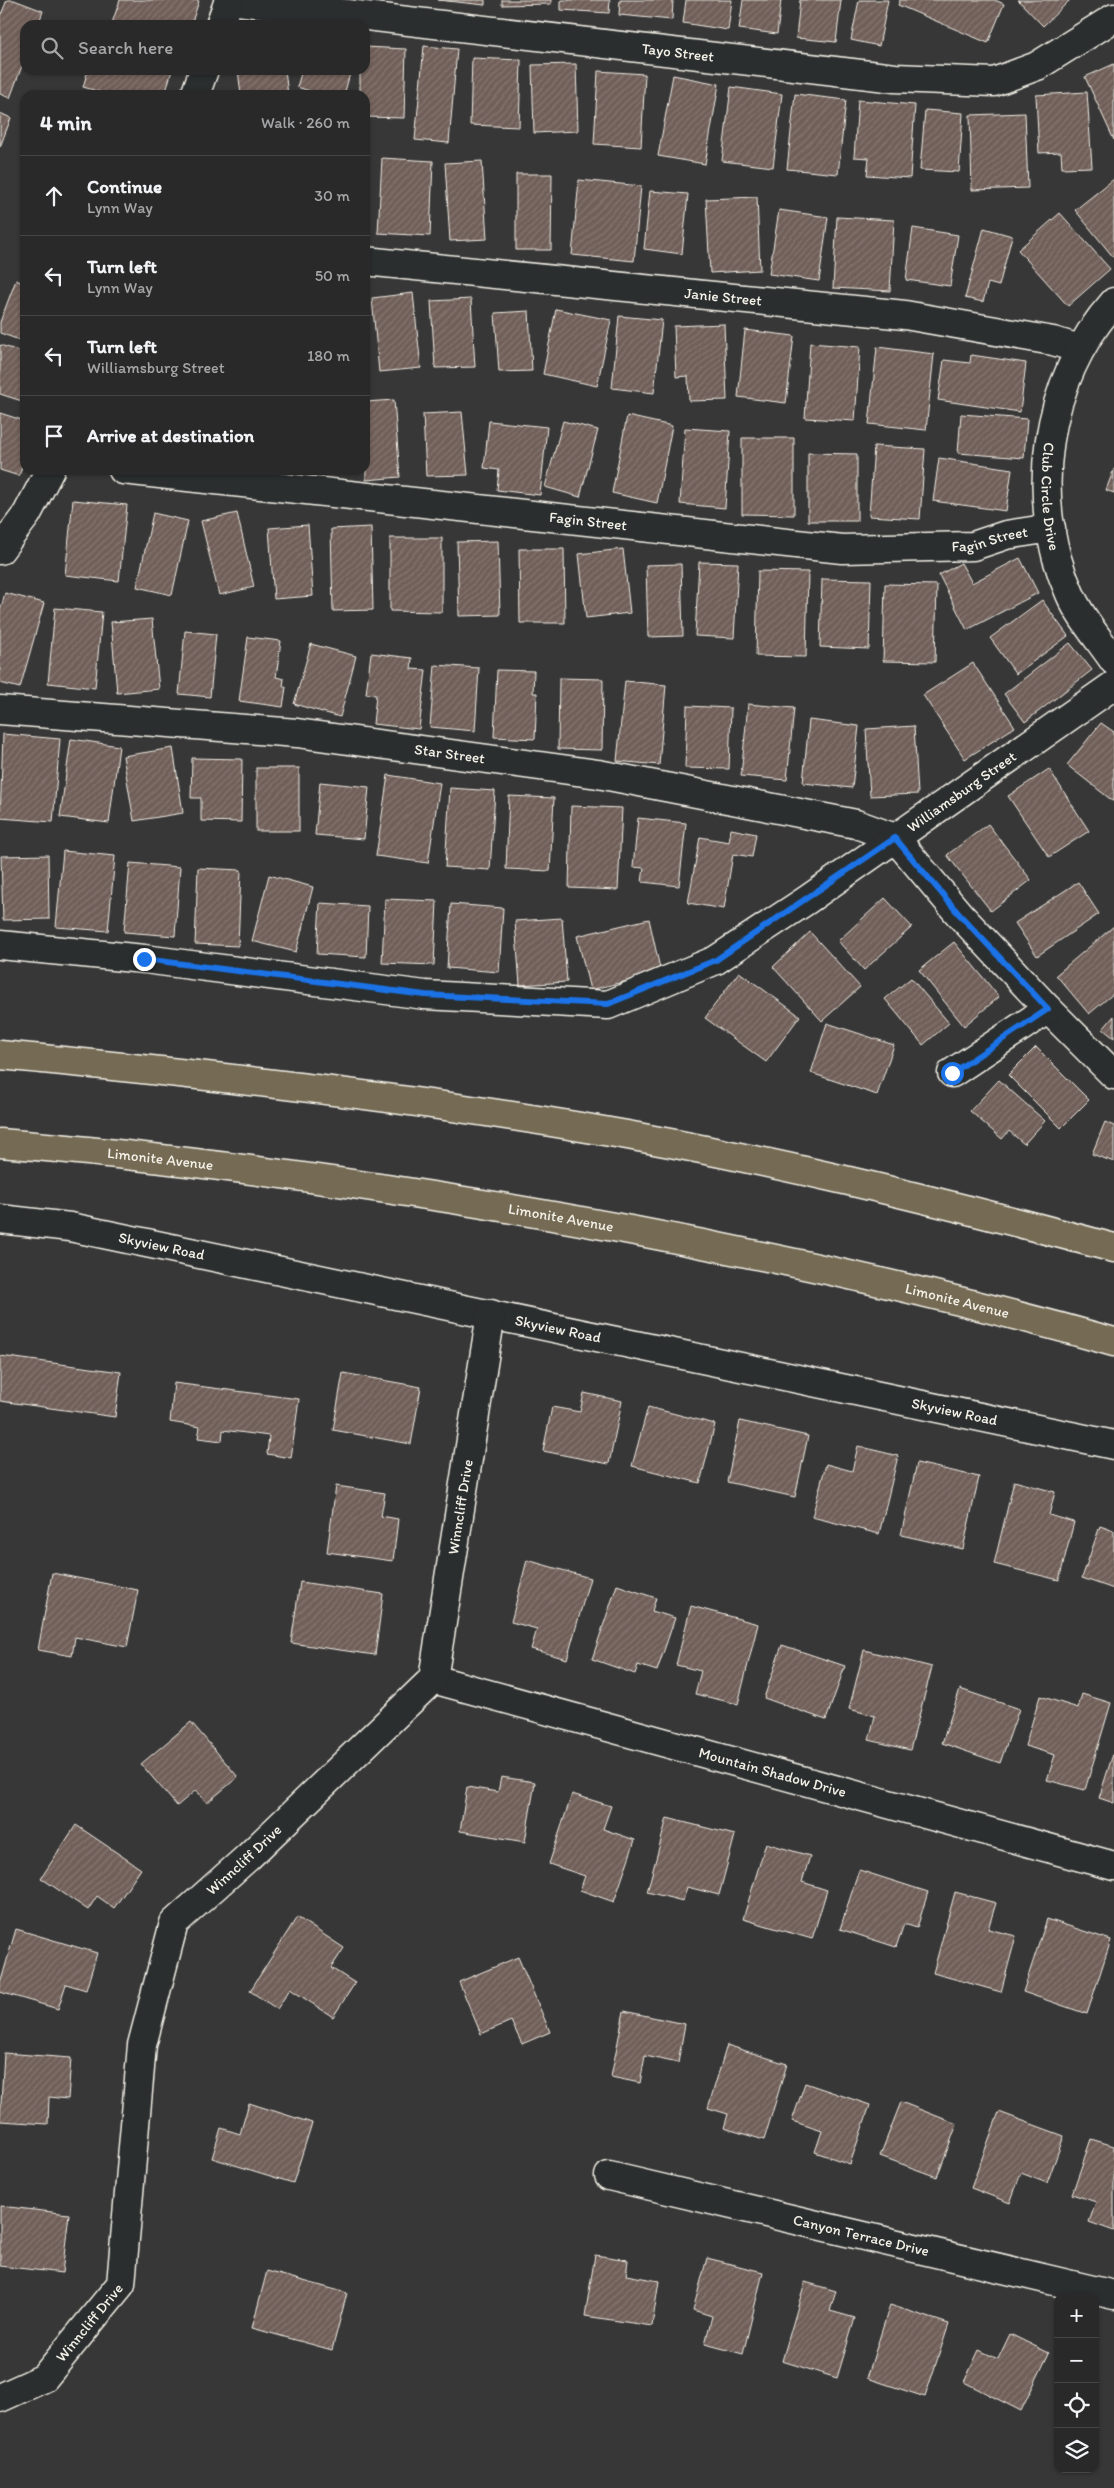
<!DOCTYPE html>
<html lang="en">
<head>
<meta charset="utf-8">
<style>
	:root { --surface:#2a2929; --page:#323131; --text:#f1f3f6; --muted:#a5a6a8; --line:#464546 }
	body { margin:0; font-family:Itim,sans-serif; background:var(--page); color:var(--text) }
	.controls { position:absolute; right:15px; bottom:15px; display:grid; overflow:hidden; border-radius:10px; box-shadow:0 1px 4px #0004 }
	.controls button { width:45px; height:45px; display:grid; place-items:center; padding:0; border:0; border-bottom:1px solid var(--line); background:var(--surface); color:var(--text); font:25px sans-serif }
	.stop { position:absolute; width:15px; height:15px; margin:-11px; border:4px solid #1a73e8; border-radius:50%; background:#fff }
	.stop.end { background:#1a73e8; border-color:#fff; box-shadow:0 1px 5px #0008 }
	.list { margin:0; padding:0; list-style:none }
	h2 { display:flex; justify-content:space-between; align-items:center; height:65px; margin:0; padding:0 20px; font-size:21px }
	h2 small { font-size:16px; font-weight:400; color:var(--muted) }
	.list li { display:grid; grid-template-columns:32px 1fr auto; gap:15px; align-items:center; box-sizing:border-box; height:80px; padding:0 20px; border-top:1px solid var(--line) }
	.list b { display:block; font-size:19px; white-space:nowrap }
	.list p { margin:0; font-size:16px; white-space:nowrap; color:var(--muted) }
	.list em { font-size:16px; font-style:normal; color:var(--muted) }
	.icon { flex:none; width:28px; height:28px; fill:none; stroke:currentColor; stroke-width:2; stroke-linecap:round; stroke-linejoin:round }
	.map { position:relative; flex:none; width:1114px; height:2488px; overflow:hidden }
	.search { position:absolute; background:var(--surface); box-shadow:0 1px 4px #0004; left:20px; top:20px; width:350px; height:55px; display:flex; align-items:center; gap:12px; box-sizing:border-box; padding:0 18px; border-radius:15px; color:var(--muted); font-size:19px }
	.panel { position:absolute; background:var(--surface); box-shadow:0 1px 4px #0004; left:20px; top:90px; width:350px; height:385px; border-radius:15px }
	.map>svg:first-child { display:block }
	.building { fill:url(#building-hatch); stroke:#f4f1e8 }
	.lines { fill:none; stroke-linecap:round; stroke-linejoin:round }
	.minor-casing { stroke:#f4f1e8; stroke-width:31 }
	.major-casing { stroke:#f4f1e8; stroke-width:31 }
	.minor { stroke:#2a2d2e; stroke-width:28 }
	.major { stroke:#746b52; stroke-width:28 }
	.route { stroke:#1a73e8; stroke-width:6 }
	.labels { text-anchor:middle; stroke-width:4.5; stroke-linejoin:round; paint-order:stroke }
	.street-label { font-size:15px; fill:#f4f1e8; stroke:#2a2d2e }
</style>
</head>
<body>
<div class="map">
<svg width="1114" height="2488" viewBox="0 0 1114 2488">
	<defs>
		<pattern id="building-hatch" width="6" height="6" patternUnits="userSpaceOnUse" patternTransform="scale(1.25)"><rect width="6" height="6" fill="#705e59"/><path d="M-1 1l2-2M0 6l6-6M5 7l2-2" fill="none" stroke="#857671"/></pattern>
	</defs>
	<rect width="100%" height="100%" fill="#383737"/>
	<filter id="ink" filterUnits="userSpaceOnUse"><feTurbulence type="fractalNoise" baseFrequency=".02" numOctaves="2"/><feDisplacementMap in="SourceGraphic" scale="10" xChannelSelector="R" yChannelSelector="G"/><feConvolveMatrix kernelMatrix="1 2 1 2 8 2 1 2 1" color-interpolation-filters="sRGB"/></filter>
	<g filter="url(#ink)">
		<g class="building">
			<polygon points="7,0 14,0 43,11 38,25 25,25 25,63 23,63 10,98 0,94 0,17"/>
			<polygon points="120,0 196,0 199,1 191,25 119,25 112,23"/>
			<polygon points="438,0 485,0 485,5"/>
			<polygon points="502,0 551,0 551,4 502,5"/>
			<polygon points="561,0 610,0 609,13 561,10"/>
			<polygon points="620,0 673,0 672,20 619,15"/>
			<polygon points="686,0 732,0 728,30 683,23"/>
			<polygon points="743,0 781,0 777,34 739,29"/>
			<polygon points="800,0 841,0 836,42 796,38"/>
			<polygon points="859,0 888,0 879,46 851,40"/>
			<polygon points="900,0 995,0 1004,4 988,43 898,5"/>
			<polygon points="1018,0 1070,0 1043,26"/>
			<polygon points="424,46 457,49 449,143 415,140"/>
			<polygon points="365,47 406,49 404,118 365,117 365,95 360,95 360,70 365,70"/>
			<polygon points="472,58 521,60 519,127 470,125"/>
			<polygon points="576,64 578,131 534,133 532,65"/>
			<polygon points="1114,64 1114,140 1085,77"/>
			<polygon points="88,70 172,70 165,95 111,95 83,87"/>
			<polygon points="238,70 285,70 288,95 241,95"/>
			<polygon points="302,70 351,70 344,95 322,95 297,87"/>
			<polygon points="598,71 645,74 641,147 594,144"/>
			<polygon points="673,75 719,84 705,164 658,156"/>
			<polygon points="731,87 782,94 773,167 722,161"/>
			<polygon points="1087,92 1092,167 1062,168 1061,152 1039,153 1036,95"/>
			<polygon points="795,94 846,100 838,174 787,169"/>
			<polygon points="858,100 915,105 910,178 867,175 869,158 854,157"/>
			<polygon points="925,110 963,113 959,172 920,170"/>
			<polygon points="0,113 11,118 0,147"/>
			<polygon points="1025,113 1028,188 972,190 970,115"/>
			<polygon points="382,158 433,161 430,236 378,233"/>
			<polygon points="482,161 487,239 450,241 445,163"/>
			<polygon points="365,165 367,165 366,232 365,232"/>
			<polygon points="516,174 552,174 551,250 516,250"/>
			<polygon points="1114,179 1114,258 1075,210"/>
			<polygon points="579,180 641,186 634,261 572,255"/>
			<polygon points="650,191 688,194 682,254 644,249"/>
			<polygon points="757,197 760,270 710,273 706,199"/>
			<polygon points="779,210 828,217 819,281 769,274"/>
			<polygon points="1060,213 1110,269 1068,306 1018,250"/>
			<polygon points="837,217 894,220 890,291 833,288"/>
			<polygon points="913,228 958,235 950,286 906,280"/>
			<polygon points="984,228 1012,236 999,286 988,283 983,302 965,298"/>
			<polygon points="16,280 25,284 25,342 0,333 0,322"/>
			<polygon points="413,293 421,368 379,372 372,298"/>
			<polygon points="471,299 475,367 435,368 431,301"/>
			<polygon points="556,309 611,320 597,386 543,374"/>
			<polygon points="529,311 532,371 499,372 495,313"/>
			<polygon points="619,316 662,320 654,393 612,388"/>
			<polygon points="724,324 727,400 689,401 688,376 676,377 674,326"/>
			<polygon points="745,330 794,336 786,403 738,397"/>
			<polygon points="810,343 860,347 855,421 805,418"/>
			<polygon points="0,345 25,353 25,402 0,394"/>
			<polygon points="877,347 934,354 926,430 869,424"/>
			<polygon points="971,355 1026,363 1020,412 938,400 944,360 970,363"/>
			<polygon points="394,400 400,477 366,480 365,402"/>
			<polygon points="462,412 468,475 426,476 423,414"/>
			<polygon points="0,413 25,421 25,457 19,476 0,470"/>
			<polygon points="961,414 1027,419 1024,458 958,453"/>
			<polygon points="627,416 672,426 657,503 612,493"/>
			<polygon points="489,421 547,427 540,495 497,490 499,470 484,468"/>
			<polygon points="563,421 598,430 580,497 545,487"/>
			<polygon points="685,428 730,431 725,508 680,504"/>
			<polygon points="742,438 794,438 794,515 742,514"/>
			<polygon points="874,446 925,449 920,519 869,516"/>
			<polygon points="808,453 857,454 857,521 808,521"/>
			<polygon points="939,458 1012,469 1006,511 933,501"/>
			<polygon points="1114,469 1114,493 1106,490"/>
			<polygon points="308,470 342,470 342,474 308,473"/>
			<polygon points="73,500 127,505 119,581 65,575"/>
			<polygon points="153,513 188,521 172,595 137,587"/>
			<polygon points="237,513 254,587 219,595 201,521"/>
			<polygon points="308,525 313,596 274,599 269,528"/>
			<polygon points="371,527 373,610 333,611 331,529"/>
			<polygon points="390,538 442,538 442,612 390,611"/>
			<polygon points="498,541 500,615 459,616 457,542"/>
			<polygon points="519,549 564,549 565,623 520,623"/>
			<polygon points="623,549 630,613 586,618 579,554"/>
			<polygon points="1020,558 1038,593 967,630 939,575 961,563 972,583"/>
			<polygon points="699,562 738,563 734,638 695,636"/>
			<polygon points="681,564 683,636 648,637 646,565"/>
			<polygon points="758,571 808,572 806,657 756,656"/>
			<polygon points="822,579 871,580 869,649 820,647"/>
			<polygon points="885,584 937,585 935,662 883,661"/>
			<polygon points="5,593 44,603 20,688 0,683 0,612"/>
			<polygon points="1042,600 1068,636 1016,674 990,638"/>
			<polygon points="55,608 102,612 95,688 48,683"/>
			<polygon points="152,619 159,689 117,693 111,622"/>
			<polygon points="185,631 216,634 210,697 179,694"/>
			<polygon points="248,637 281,641 276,677 284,679 283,687 286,687 283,707 239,701"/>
			<polygon points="1070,643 1092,670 1025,722 1004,694"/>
			<polygon points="311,644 356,656 340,717 294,704"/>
			<polygon points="371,653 412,658 411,669 426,670 419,729 373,724 376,695 366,694"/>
			<polygon points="973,663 1015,727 965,759 923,695"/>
			<polygon points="435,665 479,668 475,731 430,727"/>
			<polygon points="497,670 534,671 533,693 537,693 535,739 494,737"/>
			<polygon points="559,678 603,679 602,750 558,749"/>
			<polygon points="625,681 666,685 659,765 617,761"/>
			<polygon points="748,704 794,708 787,780 741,776"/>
			<polygon points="687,706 731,708 729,769 685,768"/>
			<polygon points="809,720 859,726 852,788 803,783"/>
			<polygon points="1101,723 1114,732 1114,802 1067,765"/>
			<polygon points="914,726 918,794 870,796 866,729"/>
			<polygon points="3,734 60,739 53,822 0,818"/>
			<polygon points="71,739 119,746 109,823 60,817"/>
			<polygon points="173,748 183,813 134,821 123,756"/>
			<polygon points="192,758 242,759 241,822 201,821 201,798 191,798"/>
			<rect x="256" y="768" width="43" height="63"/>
			<polygon points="1049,769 1089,831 1049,857 1008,796"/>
			<polygon points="388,775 440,783 428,863 376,856"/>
			<polygon points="320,782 369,787 364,839 315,835"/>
			<polygon points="450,788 495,791 490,870 445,867"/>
			<polygon points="509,796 554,798 550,871 506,869"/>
			<polygon points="571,806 622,808 618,890 569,888"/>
			<polygon points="638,818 686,823 679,886 642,882 644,868 633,867"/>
			<polygon points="988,824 1031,880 991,911 947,855"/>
			<polygon points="731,829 756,834 752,857 733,854 724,909 688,903 700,837 729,842"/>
			<polygon points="63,851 115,856 108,931 56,927"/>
			<polygon points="48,855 49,919 3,920 1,856"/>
			<polygon points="130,863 180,867 175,936 124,932"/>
			<polygon points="198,868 241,870 238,946 195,944"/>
			<polygon points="269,875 313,887 296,952 252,941"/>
			<polygon points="1078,882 1099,914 1037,956 1015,923"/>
			<polygon points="885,898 912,927 864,970 838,941"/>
			<polygon points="385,899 437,901 434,965 382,963"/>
			<polygon points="320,903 368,906 366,957 317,954"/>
			<polygon points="451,904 503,908 499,972 447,968"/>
			<polygon points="562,918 567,982 520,985 515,921"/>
			<polygon points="649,919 661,973 590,990 577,936"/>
			<polygon points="1114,926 1114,993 1089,1014 1056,975"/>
			<polygon points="810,932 860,987 822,1021 773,967"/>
			<polygon points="954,942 999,997 964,1026 919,970"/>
			<polygon points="739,972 800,1016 766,1062 705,1018"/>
			<polygon points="911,978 949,1023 923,1045 885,999"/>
			<polygon points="1114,1016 1114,1038 1103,1029"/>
			<polygon points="827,1023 894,1045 877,1095 811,1073"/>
			<polygon points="1036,1047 1089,1100 1061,1128 1008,1075"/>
			<polygon points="999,1080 1045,1121 1024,1144 1009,1131 1002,1139 970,1111"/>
			<polygon points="1105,1122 1114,1126 1114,1162 1092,1154"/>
			<polygon points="0,1356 121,1372 115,1417 0,1401"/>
			<polygon points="343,1373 421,1387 411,1444 333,1430"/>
			<polygon points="174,1383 299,1399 291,1458 267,1454 269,1436 223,1430 222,1441 198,1438 200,1427 170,1422"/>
			<polygon points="584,1393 622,1401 609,1464 543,1451 552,1407 580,1412"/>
			<polygon points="648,1407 715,1424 700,1483 632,1466"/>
			<polygon points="740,1421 808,1436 795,1497 727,1482"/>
			<polygon points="858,1446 898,1456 879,1534 812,1517 826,1464 852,1471"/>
			<polygon points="917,1463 979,1477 963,1549 901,1535"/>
			<polygon points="1014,1481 1055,1492 1049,1515 1074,1522 1059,1580 994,1564"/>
			<polygon points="336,1486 385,1493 381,1516 398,1519 393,1561 327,1552"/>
			<polygon points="1100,1526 1114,1531 1114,1589 1082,1578"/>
			<polygon points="527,1560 590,1578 567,1659 531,1649 537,1629 511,1622"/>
			<polygon points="52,1573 138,1590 127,1647 75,1637 72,1656 38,1650"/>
			<polygon points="300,1582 383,1594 375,1655 291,1643"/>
			<polygon points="617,1585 656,1598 652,1611 675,1618 657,1671 638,1665 635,1674 592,1659"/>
			<polygon points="691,1606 758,1624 738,1704 695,1694 701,1671 676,1665"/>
			<polygon points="782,1645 845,1666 826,1720 764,1698"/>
			<polygon points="864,1650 932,1667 910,1750 869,1740 875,1716 849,1709"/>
			<polygon points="960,1689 1019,1709 1000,1763 942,1743"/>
			<polygon points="1082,1694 1111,1703 1085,1790 1047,1780 1055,1755 1025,1746 1040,1696 1078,1708"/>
			<polygon points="191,1722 238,1777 207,1803 196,1790 177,1806 141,1764"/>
			<polygon points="1114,1751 1114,1803 1099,1798"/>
			<polygon points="501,1777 535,1782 525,1842 460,1831 467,1787 498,1792"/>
			<polygon points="572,1794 611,1806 603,1829 635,1840 614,1902 580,1890 585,1876 549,1864"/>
			<polygon points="667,1818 735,1835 719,1895 687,1887 683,1901 647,1892"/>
			<polygon points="76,1825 141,1869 114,1908 97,1896 88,1910 41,1878"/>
			<polygon points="766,1843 810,1856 802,1882 827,1890 812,1939 743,1919"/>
			<polygon points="859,1870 928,1892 917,1928 904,1924 896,1947 840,1929"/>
			<polygon points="955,1892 996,1903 988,1929 1016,1936 1001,1992 933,1973"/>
			<polygon points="297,1917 344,1948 331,1968 355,1983 333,2017 290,1989 277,2009 250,1991"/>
			<polygon points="1047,1919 1111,1940 1087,2014 1023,1992"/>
			<polygon points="16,1929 97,1953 86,1990 66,1984 58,2009 0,1992 0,1984"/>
			<polygon points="518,1957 550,2032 522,2044 511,2021 481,2034 459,1982"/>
			<polygon points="624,2011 685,2024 678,2063 645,2056 640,2083 611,2077"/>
			<polygon points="727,2045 787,2064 764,2140 724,2128 728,2114 708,2108"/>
			<polygon points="4,2053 71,2058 68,2099 49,2097 48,2124 0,2121"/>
			<polygon points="805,2083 870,2105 850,2164 815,2152 822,2131 792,2121"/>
			<polygon points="901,2102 957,2124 937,2177 880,2156"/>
			<polygon points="249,2103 312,2123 293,2183 212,2158 221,2128 240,2134"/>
			<polygon points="999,2112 1064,2136 1047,2183 1021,2173 1010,2203 971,2188"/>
			<polygon points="1091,2139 1114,2146 1114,2231 1089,2222 1096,2202 1072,2194"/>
			<polygon points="0,2206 69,2214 62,2273 0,2266"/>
			<polygon points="595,2255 628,2260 626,2275 659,2281 652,2326 585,2316"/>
			<polygon points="707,2258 763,2272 743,2354 705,2344 712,2316 693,2310"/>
			<polygon points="267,2271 347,2293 332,2350 252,2328"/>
			<polygon points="805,2282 836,2291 830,2311 855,2318 837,2378 782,2361"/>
			<polygon points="890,2305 949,2324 925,2397 867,2378"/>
			<polygon points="1010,2334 1049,2353 1021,2411 964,2382 979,2350 998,2359"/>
		</g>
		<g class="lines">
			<defs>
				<g id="minor">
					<path id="s1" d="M229,0L895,78L994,82L1037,66L1114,18"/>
					<polyline points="220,25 229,0"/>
					<polyline points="195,95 204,70"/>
					<path id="s2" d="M365,261L905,315L1053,341L1080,349"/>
					<path id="s3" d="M1114,302C1044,380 1027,499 1070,594C1081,619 1099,639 1114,661"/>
					<path id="s4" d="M123,470L842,549L973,546L1006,535L1051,528"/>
					<polyline points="0,550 27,514 50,470"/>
					<path id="s5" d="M0,710L297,733L598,774L856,824L895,838L959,914L1048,1009L1114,1075"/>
					<path id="s6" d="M0,945L144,959L425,995L608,1005L716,960L807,900L1114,685"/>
					<polyline points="952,1073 1048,1009"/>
					<path id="s7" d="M0,1219L70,1227L1114,1445"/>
					<path id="s8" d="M433,1679L1114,1866"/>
					<path id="s9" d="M609,2176L1114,2295"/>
					<path id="s10" d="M0,2398L44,2378L121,2284L142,2045L174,1923L248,1857L433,1679L491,1314"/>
				</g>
				<g id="major">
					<path d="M0,1055C194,1073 389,1095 581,1127C761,1157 939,1201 1114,1248"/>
					<path id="s11" d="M0,1143C150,1155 298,1175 446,1198C671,1234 895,1280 1114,1342"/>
				</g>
			</defs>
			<use href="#minor" class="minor-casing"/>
			<use href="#major" class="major-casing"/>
			<use href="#minor" class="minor"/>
			<use href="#major" class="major"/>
		</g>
	</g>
	<g class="lines" filter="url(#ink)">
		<polyline class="route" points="144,959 425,995 608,1004 716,960 895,838 959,914 1048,1009 952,1073"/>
	</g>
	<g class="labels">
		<g class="street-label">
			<text dy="5" stroke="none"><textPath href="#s1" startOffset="452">Tayo Street</textPath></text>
			<text dy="5" stroke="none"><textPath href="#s2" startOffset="360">Janie Street</textPath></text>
			<text dy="5" stroke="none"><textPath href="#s3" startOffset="211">Club Circle Drive</textPath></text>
			<text dy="5" stroke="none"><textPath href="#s4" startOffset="468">Fagin Street</textPath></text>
			<text dy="5" stroke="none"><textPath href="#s4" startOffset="872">Fagin Street</textPath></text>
			<text dy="5" stroke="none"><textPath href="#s5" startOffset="452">Star Street</textPath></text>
			<text dy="5" stroke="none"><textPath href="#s6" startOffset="1026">Williamsburg Street</textPath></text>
			<text dy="5" stroke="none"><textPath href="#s11" startOffset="161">Limonite Avenue</textPath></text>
			<text dy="5" stroke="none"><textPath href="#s11" startOffset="566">Limonite Avenue</textPath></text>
			<text dy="5" stroke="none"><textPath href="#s7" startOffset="164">Skyview Road</textPath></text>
			<text dy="5" stroke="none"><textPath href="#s11" startOffset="971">Limonite Avenue</textPath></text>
			<text dy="5" stroke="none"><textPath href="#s7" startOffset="569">Skyview Road</textPath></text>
			<text dy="5" stroke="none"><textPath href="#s7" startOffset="974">Skyview Road</textPath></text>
			<text dy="5" stroke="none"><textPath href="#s10" startOffset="1066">Winncliff Drive</textPath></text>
			<text dy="5" stroke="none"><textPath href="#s8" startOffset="352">Mountain Shadow Drive</textPath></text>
			<text dy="5" stroke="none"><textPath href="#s10" startOffset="630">Winncliff Drive</textPath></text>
			<text dy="5" stroke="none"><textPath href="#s9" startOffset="259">Canyon Terrace Drive</textPath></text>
			<text dy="5" stroke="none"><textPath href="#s10" startOffset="120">Winncliff Drive</textPath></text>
		</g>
	</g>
</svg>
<div class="controls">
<button>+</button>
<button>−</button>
<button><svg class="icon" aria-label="locate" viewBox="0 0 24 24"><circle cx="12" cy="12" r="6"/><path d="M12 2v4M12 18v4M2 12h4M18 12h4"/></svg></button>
<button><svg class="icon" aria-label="layers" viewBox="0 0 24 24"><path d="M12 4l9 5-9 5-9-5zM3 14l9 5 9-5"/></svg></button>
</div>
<div class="stop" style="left:952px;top:1073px"></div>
<div class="stop end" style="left:144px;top:959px"></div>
<div class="search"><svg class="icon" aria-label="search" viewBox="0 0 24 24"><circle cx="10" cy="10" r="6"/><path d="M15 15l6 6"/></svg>Search here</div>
<section class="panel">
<h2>4 min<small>Walk · 260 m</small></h2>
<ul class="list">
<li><svg class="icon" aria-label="ahead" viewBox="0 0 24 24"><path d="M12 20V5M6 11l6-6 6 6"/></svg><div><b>Continue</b><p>Lynn Way</p></div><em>30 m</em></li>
<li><svg class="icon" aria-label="left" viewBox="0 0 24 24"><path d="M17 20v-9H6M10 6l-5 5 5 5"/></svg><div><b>Turn left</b><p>Lynn Way</p></div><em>50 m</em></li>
<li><svg class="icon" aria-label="left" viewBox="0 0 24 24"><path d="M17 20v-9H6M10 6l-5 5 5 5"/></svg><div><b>Turn left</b><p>Williamsburg Street</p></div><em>180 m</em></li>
<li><svg class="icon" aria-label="arrive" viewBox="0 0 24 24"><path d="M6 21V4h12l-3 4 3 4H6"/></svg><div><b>Arrive at destination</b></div></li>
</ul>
</section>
</div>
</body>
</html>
